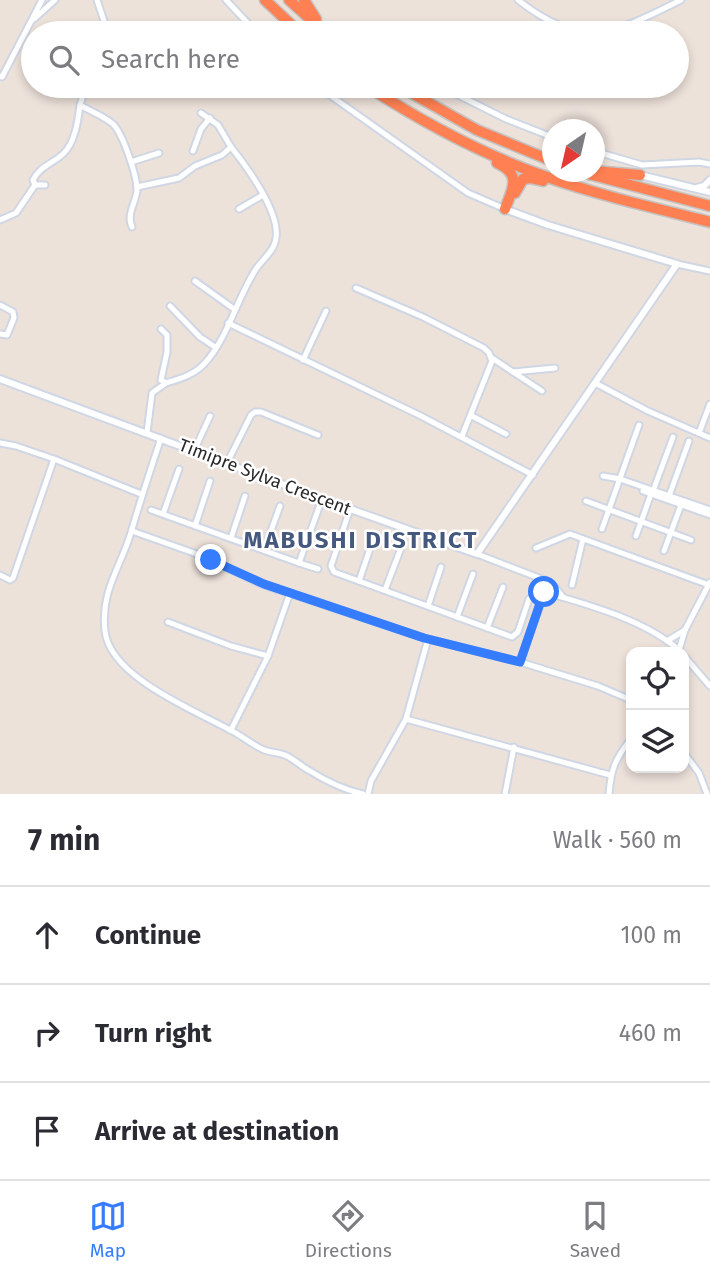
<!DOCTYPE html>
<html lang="en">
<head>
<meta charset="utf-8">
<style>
	:root { --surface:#fff; --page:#f2f2f3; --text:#2b2b33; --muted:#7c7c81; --line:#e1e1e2; --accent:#357cff }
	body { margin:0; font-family:"Fira Sans",sans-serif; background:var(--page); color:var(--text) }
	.controls { position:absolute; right:21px; bottom:21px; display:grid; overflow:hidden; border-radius:14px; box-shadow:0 4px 10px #0003 }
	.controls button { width:63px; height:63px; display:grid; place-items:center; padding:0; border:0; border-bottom:2px solid var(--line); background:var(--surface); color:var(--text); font:35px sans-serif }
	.compass { position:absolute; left:542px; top:119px; width:63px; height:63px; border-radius:50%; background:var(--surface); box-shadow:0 4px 10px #0003; rotate:214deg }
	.stop { position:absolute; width:21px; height:21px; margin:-16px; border:5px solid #357cff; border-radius:50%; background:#fff }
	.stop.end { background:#357cff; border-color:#fff; box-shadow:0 2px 7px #0008 }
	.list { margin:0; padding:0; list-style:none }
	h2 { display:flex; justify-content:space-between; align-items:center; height:91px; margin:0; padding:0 28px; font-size:30px }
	h2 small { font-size:23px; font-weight:400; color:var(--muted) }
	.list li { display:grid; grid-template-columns:46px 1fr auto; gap:21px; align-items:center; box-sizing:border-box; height:98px; padding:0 28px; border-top:2px solid var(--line) }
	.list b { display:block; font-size:26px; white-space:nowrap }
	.list em { font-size:23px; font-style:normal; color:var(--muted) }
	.icon { flex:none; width:38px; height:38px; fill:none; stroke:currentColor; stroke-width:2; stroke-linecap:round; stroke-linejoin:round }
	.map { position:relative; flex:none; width:710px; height:794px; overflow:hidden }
	.search { position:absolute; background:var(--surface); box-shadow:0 4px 10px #0003; left:21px; right:21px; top:21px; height:77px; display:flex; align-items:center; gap:18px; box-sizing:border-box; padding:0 24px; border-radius:38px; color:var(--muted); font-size:26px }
	.sheet { height:385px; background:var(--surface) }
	nav { display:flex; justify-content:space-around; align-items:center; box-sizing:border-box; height:98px; border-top:2px solid var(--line); background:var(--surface); font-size:19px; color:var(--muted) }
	nav a { display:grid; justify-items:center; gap:4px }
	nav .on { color:var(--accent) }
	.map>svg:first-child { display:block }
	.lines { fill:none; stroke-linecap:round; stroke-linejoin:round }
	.minor-casing { stroke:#cfd6e4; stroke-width:9 }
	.tertiary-casing { stroke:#cfd6e4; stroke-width:10 }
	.motorway-casing { stroke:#c3c3c3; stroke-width:13 }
	.minor { stroke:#fff; stroke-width:5 }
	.tertiary { stroke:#fff; stroke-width:6 }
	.motorway { stroke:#ff8153; stroke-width:10 }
	.route { stroke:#357cff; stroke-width:9 }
	.labels { text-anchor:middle; stroke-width:5; stroke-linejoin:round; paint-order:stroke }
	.street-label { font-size:18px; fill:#292929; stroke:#fff }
	.district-label { font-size:24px; font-weight:bold; letter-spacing:2px; fill:#45597f; stroke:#fff }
</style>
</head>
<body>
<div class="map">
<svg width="710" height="794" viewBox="0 0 710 794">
	<rect width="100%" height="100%" fill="#ede2da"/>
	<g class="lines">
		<defs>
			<g id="minor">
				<polyline points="97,0 104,21 104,33"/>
				<polyline points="226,0 257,33"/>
				<path d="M518,0C583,51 615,33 681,0"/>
				<polyline points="34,19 55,0"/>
				<polyline points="0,76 2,77 42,0"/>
				<path d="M86,86L80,105C90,111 104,116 113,124C123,134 137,176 137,190C136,203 126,214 132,227"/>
				<polyline points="317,86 468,193 505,209"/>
				<polyline points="440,86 506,119 552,137"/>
				<polyline points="201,113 218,125 231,147"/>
				<polyline points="193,151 201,129 210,118"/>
				<polyline points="594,151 642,165 699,162 710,164"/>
				<polyline points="131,162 159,153"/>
				<path d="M45,185H35L33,180C39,167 52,164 63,154C75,143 78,121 80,105"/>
				<path d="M137,187L179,178L195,166L222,155L231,147C247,167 280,212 276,238C275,250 262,260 256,269C237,298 227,340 204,364C194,375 179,379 166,383L161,380L167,352V335L161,329"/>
				<polyline points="239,209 263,195"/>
				<polyline points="0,220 16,213 35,185"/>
				<polyline points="677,264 710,271"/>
				<polyline points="195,281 234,309"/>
				<polyline points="356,288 423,317 484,348 489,353 492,361 462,436"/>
				<polyline points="0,305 13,312 14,318 7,335 0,334"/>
				<polyline points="170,306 200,337 215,347"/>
				<polyline points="228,323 421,416 533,475"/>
				<polyline points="492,358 513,372 555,368"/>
				<polyline points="303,360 326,311"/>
				<polyline points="513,372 542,391"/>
				<polyline points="597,384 648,411 710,438"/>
				<polyline points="472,416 506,434"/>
				<polyline points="147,433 152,393 166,383"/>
				<polyline points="699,433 710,404"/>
				<path d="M161,438C151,468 141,499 132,529C122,566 100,590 105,631C110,677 194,710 230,730C241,735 251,744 262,749C270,753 279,752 287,756C295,760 302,767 310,771C326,781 345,790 363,794"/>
				<polyline points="0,443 16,446 54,459 141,494"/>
				<polyline points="194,451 210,416"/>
				<polyline points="227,463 251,415 255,412 261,412 318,435"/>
				<polyline points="603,476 620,479 710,510"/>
				<polyline points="643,491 710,515"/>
				<polyline points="653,491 673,437"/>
				<polyline points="669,496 689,441"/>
				<polyline points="586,501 691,540"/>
				<polyline points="350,509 331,566 334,572 512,637 518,632 529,599"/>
				<polyline points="151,510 299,563 322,499"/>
				<polyline points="163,514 179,469"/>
				<polyline points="195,526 210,481"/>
				<polyline points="602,529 639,425"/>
				<polyline points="132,531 194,553 264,585 424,638 520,662 598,686 631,700"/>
				<polyline points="636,536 651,494"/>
				<polyline points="231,538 245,496"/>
				<polyline points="536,548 570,534 709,585"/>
				<polyline points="264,550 280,506"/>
				<polyline points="664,551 681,505"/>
				<polyline points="477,554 547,581 555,587 563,597"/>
				<polyline points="299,563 318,569"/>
				<polyline points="0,575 10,580 13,578 54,459"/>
				<polyline points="359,581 374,537"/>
				<polyline points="572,585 583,539"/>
				<polyline points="385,590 401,548"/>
				<path d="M544,592C587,604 648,621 681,652"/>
				<polyline points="428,606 441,567"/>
				<polyline points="457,617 473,574"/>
				<polyline points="168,622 231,646 268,656"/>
				<polyline points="487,628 503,587"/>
				<polyline points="667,641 685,630"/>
				<polyline points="679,650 685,630 710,582"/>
				<polyline points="684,656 710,686"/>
				<polyline points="520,662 547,581"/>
				<polyline points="406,719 610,775"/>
				<polyline points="231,730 268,656 290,593"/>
				<polyline points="684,753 699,773 707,794"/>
				<polyline points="368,794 371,781 406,719 428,639"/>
				<polyline points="505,794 514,747"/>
				<path d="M609,794C611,769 615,759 631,739"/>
			</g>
			<g id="tertiary">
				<polyline points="640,175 710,192"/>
				<polyline points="697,188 704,186 710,180"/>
				<polyline points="0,379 322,499 477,554 677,264 548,225 505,209"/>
			</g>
			<g id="motorway">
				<polyline points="265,0 300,33"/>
				<polyline points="289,0 326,33"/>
				<polyline points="304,0 316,19"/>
				<path d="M367,86C422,122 482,154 544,176C598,195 655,208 710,222"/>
				<polyline points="399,86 477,130 552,161"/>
				<path d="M497,163C522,174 513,188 505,209"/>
				<polyline points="594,171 640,175"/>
				<polyline points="581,172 710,206"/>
				<polyline points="515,193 523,179 530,178 543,181"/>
			</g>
		</defs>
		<use href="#minor" class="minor-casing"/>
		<use href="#tertiary" class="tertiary-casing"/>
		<use href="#motorway" class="motorway-casing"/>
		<use href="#minor" class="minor"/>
		<use href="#tertiary" class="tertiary"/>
		<use href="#motorway" class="motorway"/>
	</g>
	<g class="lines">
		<polyline class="route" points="211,560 264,584 424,638 520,662 544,592"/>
	</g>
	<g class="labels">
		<g class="street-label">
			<text transform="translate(265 477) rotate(21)" y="6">Timipre Sylva Crescent</text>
		</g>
		<g class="district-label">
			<text x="361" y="548">MABUSHI DISTRICT</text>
		</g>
	</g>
</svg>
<div class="controls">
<button><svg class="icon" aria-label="locate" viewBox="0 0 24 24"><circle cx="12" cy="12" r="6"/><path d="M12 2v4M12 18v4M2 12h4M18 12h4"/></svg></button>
<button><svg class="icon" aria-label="layers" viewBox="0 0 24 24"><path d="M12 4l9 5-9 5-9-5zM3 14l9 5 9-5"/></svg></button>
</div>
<svg class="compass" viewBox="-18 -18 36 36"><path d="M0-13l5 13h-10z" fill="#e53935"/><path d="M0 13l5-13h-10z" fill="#7c7c81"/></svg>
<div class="stop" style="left:544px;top:592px"></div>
<div class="stop end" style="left:211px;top:560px"></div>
<div class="search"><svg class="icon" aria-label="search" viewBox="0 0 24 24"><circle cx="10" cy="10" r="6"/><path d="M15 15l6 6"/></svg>Search here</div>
</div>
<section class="sheet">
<h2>7 min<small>Walk · 560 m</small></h2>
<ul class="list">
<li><svg class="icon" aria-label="ahead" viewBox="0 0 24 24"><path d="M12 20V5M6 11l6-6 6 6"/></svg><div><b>Continue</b></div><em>100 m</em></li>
<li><svg class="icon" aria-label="right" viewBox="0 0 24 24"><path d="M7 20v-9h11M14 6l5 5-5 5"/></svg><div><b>Turn right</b></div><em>460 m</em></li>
<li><svg class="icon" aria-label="arrive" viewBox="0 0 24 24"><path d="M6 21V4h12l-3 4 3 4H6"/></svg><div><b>Arrive at destination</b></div></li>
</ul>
</section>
<nav>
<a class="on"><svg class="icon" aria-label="map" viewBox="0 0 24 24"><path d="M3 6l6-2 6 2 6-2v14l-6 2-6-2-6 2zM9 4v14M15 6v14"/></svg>Map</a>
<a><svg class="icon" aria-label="directions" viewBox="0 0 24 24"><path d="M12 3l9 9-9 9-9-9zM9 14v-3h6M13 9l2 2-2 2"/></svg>Directions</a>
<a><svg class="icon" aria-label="saved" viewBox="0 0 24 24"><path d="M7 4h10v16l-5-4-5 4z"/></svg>Saved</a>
</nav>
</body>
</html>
